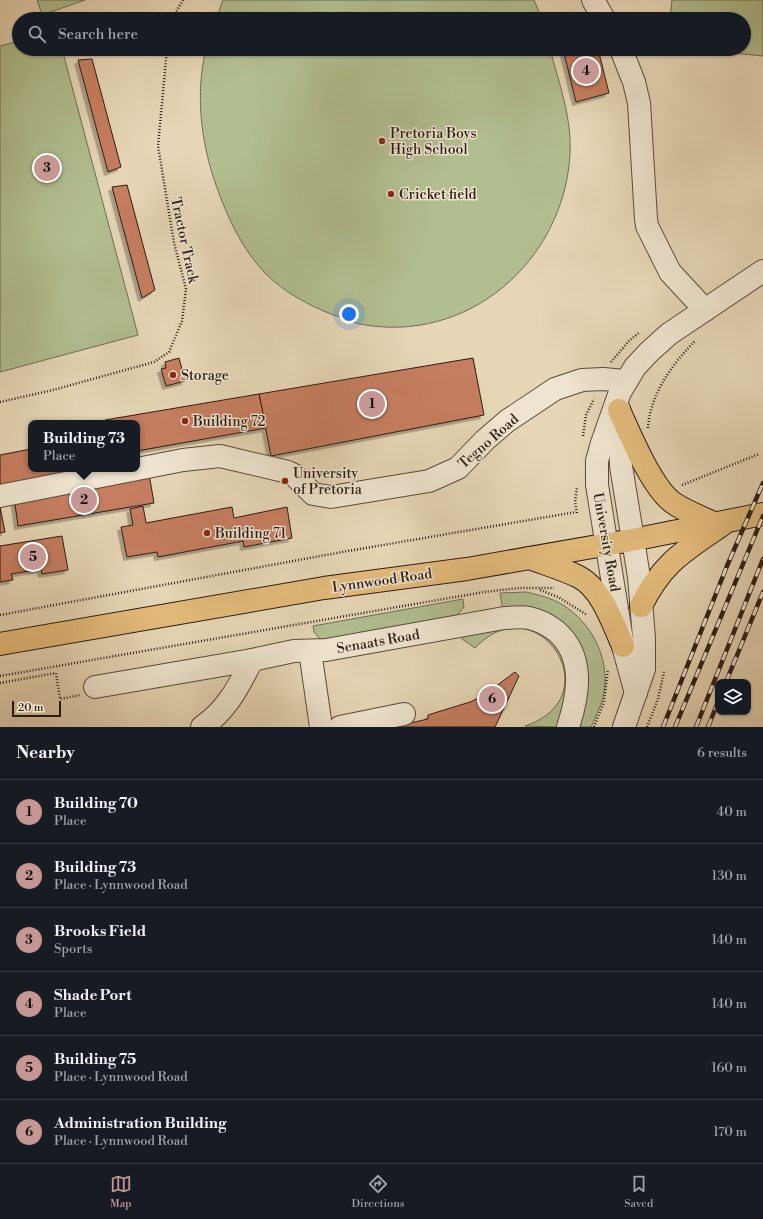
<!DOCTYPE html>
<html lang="en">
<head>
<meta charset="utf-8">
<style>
	:root { --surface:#171b24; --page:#20242c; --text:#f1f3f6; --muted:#9ea1a6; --line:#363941; --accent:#c59692 }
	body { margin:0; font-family:"Libre Bodoni",serif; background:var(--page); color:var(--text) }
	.controls { position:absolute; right:12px; bottom:12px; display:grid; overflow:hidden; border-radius:8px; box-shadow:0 1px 3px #0004 }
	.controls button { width:36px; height:36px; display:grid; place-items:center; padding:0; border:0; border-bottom:1px solid var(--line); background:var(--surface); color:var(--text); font:20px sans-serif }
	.scale { position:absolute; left:12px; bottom:10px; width:49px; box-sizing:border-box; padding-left:4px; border:2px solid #2b1c16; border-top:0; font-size:11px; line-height:14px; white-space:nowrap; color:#2b1c16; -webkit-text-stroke:3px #efe4cf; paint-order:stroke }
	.you { position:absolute; left:349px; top:314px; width:14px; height:14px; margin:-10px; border:3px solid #fff; border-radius:50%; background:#1a73e8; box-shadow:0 0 0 6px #1a73e833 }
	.badge { display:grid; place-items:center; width:26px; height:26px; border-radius:50%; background:var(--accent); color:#111; font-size:13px; font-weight:700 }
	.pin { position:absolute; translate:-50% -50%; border:2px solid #fff; box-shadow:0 1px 4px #0006 }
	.popup { position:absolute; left:28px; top:420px; width:112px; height:52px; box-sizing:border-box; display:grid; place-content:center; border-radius:8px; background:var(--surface); filter:drop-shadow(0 1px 3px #0005); font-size:13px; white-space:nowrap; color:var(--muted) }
	.popup b { font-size:15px; color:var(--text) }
	.popup::after { content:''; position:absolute; left:50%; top:100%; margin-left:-8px; border:8px solid transparent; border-top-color:var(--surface) }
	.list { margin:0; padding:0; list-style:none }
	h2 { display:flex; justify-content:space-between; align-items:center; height:52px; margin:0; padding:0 16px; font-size:17px }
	h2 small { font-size:13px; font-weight:400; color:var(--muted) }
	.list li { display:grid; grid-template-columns:26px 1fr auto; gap:12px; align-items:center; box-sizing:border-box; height:64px; padding:0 16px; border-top:1px solid var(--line) }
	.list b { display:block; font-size:15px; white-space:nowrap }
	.list p { margin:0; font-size:13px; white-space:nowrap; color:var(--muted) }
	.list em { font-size:13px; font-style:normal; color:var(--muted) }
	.icon { flex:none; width:22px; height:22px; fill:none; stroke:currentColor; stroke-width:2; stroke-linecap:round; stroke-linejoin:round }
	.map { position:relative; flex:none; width:763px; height:727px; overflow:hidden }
	.search { position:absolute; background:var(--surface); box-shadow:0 1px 3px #0004; left:12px; right:12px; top:12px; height:44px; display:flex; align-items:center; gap:10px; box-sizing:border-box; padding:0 14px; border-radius:22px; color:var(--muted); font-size:15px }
	.sheet { height:436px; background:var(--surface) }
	nav { display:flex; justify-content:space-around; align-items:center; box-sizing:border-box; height:56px; border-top:1px solid var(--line); background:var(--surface); font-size:11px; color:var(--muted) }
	nav a { display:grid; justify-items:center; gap:2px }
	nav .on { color:var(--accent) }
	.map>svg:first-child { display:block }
	.green { fill:#b1be90; stroke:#6e6d53 }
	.building { fill:#c67e60; stroke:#2b1c16; filter:url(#shadow) }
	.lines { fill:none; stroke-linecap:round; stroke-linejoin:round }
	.minor-casing { stroke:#5a4a3e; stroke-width:24 }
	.major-casing { stroke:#2b1c16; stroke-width:24 }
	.path { stroke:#2b1c16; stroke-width:2.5; stroke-dasharray:1 2; stroke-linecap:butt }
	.minor { stroke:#efe4cf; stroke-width:22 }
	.major { stroke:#e3bb7a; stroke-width:22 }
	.rail-casing { stroke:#2b1c16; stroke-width:4.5 }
	.rail { stroke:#efe4cf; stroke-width:3; stroke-dasharray:9; stroke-linecap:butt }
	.poi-dot { fill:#8f2418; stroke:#efe4cf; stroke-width:1.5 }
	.labels { text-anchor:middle; stroke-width:3; stroke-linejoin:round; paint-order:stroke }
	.poi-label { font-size:14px; fill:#2b1c16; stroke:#efe4cf; text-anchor:start }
	.street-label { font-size:14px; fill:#2b1c16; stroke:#efe4cf }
</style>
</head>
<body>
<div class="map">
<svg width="763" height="727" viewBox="0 0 763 727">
	<defs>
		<filter id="shadow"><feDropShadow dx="-3.5" dy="3.5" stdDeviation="0" flood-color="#0004"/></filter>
	</defs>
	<rect width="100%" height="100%" fill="#e6d6b5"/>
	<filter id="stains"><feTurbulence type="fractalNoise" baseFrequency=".005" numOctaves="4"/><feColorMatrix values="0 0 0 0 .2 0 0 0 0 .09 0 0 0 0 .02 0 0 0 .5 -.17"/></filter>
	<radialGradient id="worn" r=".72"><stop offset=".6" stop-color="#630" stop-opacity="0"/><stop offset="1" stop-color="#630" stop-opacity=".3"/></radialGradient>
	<g class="green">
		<polygon points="37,0 85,0 42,15"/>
		<polygon points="223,0 534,0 542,19 216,19"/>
		<polygon points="672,0 763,0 763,56 691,49 744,49 744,19 670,19"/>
		<polygon points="19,41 19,49 62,49 138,335 0,372 0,46"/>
		<path d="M206,49H550C559,83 572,118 570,154C564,261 468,345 360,324C350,322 341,317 331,314C308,305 284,292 266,274C242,250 227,216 216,185C201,143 195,93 206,49Z"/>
		<path d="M526,592C539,595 552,598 563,605C594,624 613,665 602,701C599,710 595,719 591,727H575L584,658L503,611L500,593Z"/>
		<polygon points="463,599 464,607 454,619 321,640 314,632 313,626"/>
		<path d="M521,625L546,634L564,656L568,690L559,727L525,726C613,697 537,582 475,648L462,639V634Z"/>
	</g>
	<g class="building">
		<polygon points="563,49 598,49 609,93 576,102"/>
		<polygon points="92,59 121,167 108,172 78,60"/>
		<polygon points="127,185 155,290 142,298 112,187"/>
		<polygon points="179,358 185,381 166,386 161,369 166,368 165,362"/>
		<polygon points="473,358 484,415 271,456 259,394"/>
		<polygon points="259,394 266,428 137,451 137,423 106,423 105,420"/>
		<polygon points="31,449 31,469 61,469 64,481 0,492 0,455"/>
		<polygon points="149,474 154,503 18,526 14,497"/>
		<polygon points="143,506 146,523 232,507 234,518 287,507 292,538 244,547 243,541 158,557 157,552 127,557 121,527 133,525 130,509"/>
		<polygon points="0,507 5,532 0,533"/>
		<polygon points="62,536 68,570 42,574 41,569 11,574 13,580 0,582 0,546"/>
		<polygon points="515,672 519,676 495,727 392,727 428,719 428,715 470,702 483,696"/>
	</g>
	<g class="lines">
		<defs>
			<g id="minor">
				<polyline points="593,0 604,19"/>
				<polyline points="621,49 634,82 639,103 646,219 647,226 670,272 705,310"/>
				<polyline points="619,409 621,466 639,577 644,638 644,669 624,727"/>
				<polyline points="0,496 183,460 220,456 288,472 294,475 313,494 331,497 429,481 458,468 485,440 507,421 555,389 582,380 603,379 625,381"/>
				<polyline points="310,651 321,727"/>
				<path d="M95,687L252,660L294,651L326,650L504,618C512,618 521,616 529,618C539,620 548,625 556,631C585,656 579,694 568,727"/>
				<polyline points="636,693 623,646 597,485 597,461 602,443 620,392 635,367 649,352 669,334 763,271"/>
				<path d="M202,727C227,710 239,686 252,660"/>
				<polyline points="340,727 404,714"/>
			</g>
			<g id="major">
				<path d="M619,410C630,434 653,491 675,504C687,512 701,517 714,523"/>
				<path d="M529,558C545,564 563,569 579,577C602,589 613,624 623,646"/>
				<path d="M641,606C663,562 683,552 722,525"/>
				<polyline points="0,644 324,588 467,569 632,540 763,514"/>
			</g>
		</defs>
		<use href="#minor" class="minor-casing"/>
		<use href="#major" class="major-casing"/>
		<g class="path">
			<polyline points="172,19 183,0"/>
			<polyline points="611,362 629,341 640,332"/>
			<polyline points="0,402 53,390 154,362 169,352 182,321 186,289 174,243 158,146 167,49"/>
			<path d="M648,428C650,395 672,364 695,341"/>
			<polyline points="583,436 586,415 594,399"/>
			<polyline points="682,485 759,454"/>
			<polyline points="577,513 575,502 577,488"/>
			<polyline points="540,590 558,597 587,615"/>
			<polyline points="0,615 342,552 576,512"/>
			<polyline points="0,676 484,592 519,588 554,588"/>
			<polyline points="0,683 56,673 60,699 80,695"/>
			<polyline points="594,727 604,702 608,669"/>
			<polyline points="647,727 658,699 664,672"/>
		</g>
		<use href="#minor" class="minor"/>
		<use href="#major" class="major"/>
		<defs>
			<g id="rail">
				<polyline points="726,682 763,592"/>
				<polyline points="663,727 727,566 763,483"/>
				<polyline points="675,727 763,516"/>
				<polyline points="696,727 763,559"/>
				<polyline points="708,727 718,702"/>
			</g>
		</defs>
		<use href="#rail" class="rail-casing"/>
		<use href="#rail" class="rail"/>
	</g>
	<g class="poi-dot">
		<circle cx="382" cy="141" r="4"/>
		<circle cx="391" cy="194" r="4"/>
		<circle cx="173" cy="375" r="4"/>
		<circle cx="185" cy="421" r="4"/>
		<circle cx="285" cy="481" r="4"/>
		<circle cx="207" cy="533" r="4"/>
	</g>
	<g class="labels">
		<g class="poi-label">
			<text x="390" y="138">Pretoria Boys<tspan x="390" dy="16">High School</tspan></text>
			<text x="399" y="199">Cricket field</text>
			<text x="181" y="380">Storage</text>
			<text x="193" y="426">Building 72</text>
			<text x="293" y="478">University<tspan x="293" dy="16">of Pretoria</tspan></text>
			<text x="215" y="538">Building 71</text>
		</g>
		<g class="street-label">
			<text transform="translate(185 240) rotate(78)" y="5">Tractor Track</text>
			<text transform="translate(488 441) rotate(-41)" y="5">Tegno Road</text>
			<text transform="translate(607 542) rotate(80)" y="5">University Road</text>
			<text transform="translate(382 580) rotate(-8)" y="5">Lynnwood Road</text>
			<text transform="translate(378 641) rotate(-10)" y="5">Senaats Road</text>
		</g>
	</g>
	<rect width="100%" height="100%" filter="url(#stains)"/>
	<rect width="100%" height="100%" fill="url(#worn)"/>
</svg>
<div class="controls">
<button><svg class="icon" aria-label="layers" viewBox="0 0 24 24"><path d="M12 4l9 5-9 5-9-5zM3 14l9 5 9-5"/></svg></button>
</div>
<div class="scale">20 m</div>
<div class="you"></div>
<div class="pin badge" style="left:372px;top:404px">1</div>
<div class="pin badge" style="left:84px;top:500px">2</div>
<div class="popup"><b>Building 73</b>Place</div>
<div class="pin badge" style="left:47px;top:168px">3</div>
<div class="pin badge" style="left:586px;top:71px">4</div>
<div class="pin badge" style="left:33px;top:557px">5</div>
<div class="pin badge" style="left:492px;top:699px">6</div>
<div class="search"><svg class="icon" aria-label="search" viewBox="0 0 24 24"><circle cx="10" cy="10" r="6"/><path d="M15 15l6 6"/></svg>Search here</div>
</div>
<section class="sheet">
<h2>Nearby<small>6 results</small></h2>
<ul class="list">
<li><span class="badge">1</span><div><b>Building 70</b><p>Place</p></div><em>40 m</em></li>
<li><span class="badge">2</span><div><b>Building 73</b><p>Place · Lynnwood Road</p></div><em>130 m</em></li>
<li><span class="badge">3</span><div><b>Brooks Field</b><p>Sports</p></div><em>140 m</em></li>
<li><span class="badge">4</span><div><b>Shade Port</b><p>Place</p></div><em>140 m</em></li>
<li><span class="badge">5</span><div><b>Building 75</b><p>Place · Lynnwood Road</p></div><em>160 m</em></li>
<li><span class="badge">6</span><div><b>Administration Building</b><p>Place · Lynnwood Road</p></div><em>170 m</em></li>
</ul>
</section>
<nav>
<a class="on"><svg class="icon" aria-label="map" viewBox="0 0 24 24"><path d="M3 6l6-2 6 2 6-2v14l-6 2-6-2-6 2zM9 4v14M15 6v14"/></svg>Map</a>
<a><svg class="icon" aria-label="directions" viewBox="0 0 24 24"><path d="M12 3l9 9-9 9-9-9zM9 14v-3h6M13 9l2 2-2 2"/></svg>Directions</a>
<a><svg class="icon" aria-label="saved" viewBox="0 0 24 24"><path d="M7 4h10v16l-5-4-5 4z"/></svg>Saved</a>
</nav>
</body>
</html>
